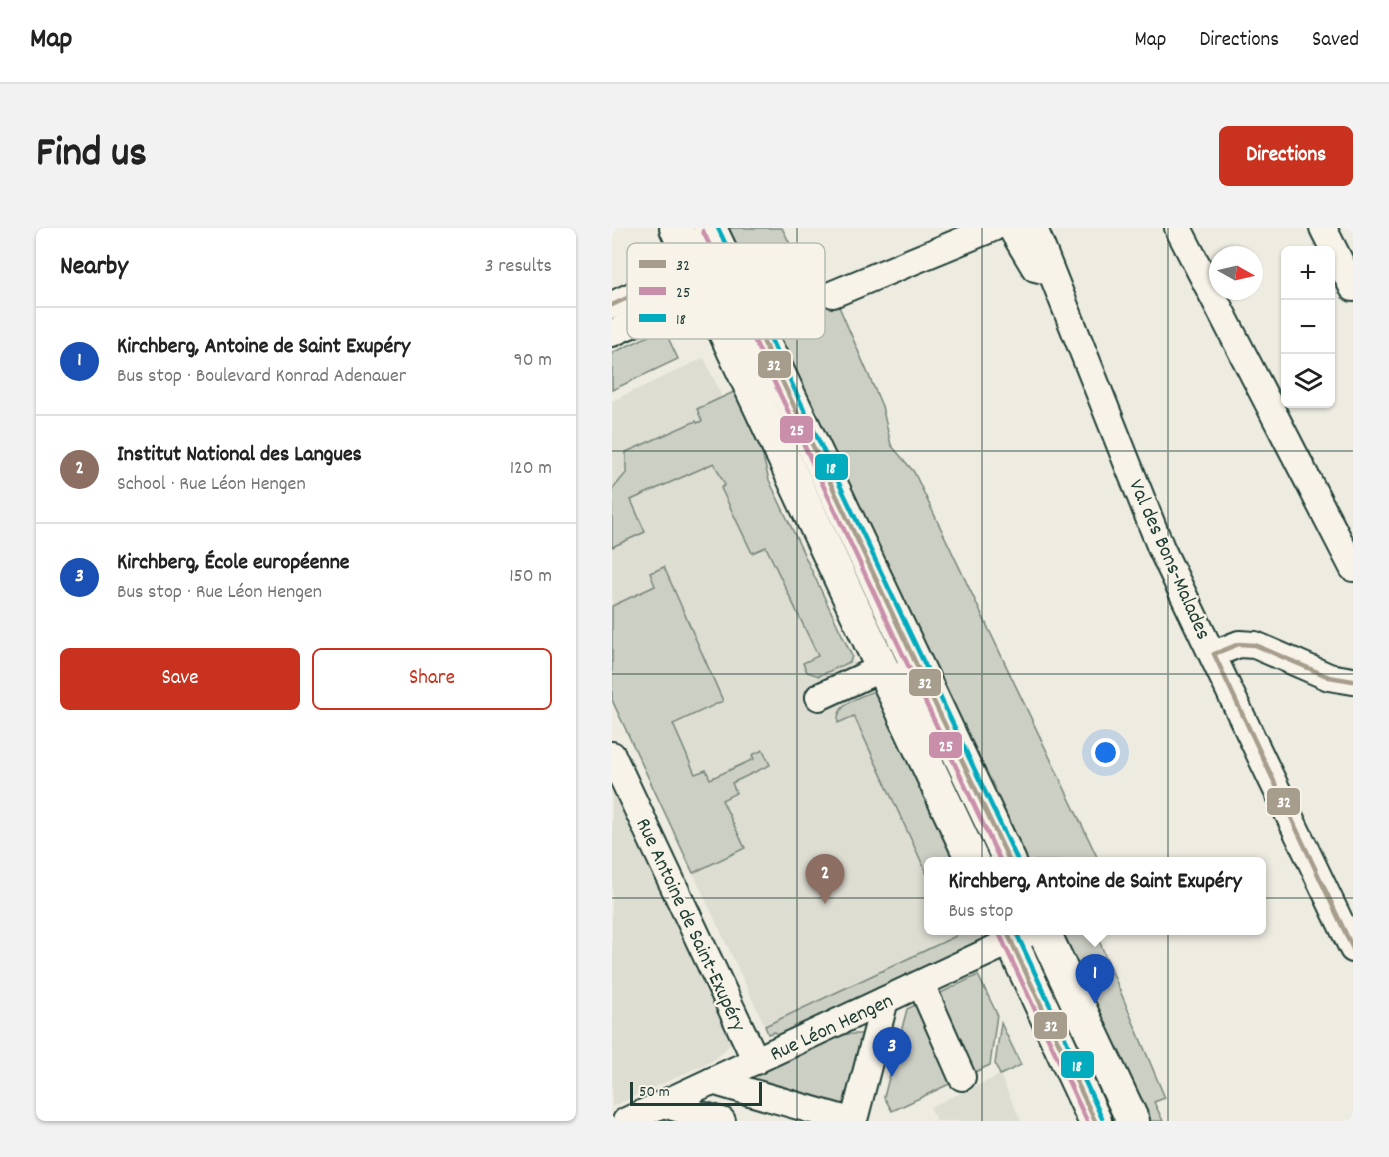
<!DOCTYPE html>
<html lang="en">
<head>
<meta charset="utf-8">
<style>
	:root { --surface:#fff; --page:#f2f2f2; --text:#222; --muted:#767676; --line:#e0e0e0; --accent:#c8321e }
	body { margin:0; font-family:Dekko,sans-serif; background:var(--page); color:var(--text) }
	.controls { position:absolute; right:18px; top:18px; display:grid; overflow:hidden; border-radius:9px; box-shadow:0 2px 4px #0004 }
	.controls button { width:54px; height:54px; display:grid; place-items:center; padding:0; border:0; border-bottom:2px solid var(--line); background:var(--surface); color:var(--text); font:30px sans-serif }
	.compass { position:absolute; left:597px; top:18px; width:54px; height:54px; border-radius:50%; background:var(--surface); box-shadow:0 2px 4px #0004; rotate:98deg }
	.scale { position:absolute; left:18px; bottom:15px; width:132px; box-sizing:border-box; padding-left:6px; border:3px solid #1f3d34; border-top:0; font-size:16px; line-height:21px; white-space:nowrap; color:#1f3d34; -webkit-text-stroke:4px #f7f3e8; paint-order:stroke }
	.you { position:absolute; left:494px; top:525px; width:21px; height:21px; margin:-15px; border:4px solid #fff; border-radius:50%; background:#1a73e8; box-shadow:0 0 0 9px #1a73e833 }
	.badge { display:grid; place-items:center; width:39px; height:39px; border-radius:50%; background:var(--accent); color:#fff; font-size:20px; font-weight:700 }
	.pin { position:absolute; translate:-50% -50px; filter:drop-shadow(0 2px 3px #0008) }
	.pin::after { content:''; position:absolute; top:32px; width:21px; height:18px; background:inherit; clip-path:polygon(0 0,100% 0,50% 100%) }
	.popup { position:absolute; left:312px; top:629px; width:342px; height:78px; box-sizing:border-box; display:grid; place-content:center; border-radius:9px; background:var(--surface); filter:drop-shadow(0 2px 4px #0005); font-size:20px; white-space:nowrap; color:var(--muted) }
	.popup b { font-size:22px; color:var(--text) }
	.popup::after { content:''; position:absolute; left:50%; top:100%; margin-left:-12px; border:12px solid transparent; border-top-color:var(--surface) }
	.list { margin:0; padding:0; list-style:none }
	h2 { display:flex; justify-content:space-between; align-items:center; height:78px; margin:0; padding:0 24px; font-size:26px }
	h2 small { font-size:20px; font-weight:400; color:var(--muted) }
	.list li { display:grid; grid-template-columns:39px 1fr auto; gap:18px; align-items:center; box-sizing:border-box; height:108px; padding:0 24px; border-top:2px solid var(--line) }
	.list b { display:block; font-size:22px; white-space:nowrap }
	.list p { margin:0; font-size:20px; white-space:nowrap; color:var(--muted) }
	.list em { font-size:20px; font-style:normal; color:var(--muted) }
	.actions { display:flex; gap:12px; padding:18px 24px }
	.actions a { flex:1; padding:14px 0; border:2px solid var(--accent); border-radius:9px; text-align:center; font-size:21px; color:var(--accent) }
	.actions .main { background:var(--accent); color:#fff }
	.icon { flex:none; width:33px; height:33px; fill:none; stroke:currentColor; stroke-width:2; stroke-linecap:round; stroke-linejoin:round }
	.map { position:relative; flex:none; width:741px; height:893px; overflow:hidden; border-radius:9px }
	header { display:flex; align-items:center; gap:36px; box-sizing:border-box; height:84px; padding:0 30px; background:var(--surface); border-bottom:2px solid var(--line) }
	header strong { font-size:28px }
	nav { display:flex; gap:33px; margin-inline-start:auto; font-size:21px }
	.intro { display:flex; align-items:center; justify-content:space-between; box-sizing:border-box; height:144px; padding:0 36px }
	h1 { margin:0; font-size:42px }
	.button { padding:15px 27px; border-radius:9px; background:var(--accent); color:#fff; font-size:21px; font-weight:700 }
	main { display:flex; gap:36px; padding:0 36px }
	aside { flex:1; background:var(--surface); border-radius:9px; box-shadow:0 2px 4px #0004 }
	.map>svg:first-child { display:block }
	.built { fill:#ddddd2 }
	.green { fill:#cccfc4; stroke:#76867c; stroke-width:1.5 }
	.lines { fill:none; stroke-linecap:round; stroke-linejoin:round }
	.minor-casing { stroke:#1f3d34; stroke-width:30 }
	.major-casing { stroke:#1f3d34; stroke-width:36 }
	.minor { stroke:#f7f3e8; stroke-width:26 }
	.major { stroke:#f7f3e8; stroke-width:32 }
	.bus-1-casing { stroke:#f7f3e8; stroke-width:9 }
	.bus-2-casing { stroke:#f7f3e8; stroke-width:9 }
	.bus-3-casing { stroke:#f7f3e8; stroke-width:9 }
	.bus-1 { stroke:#a79d8d; stroke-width:4.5 }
	.bus-2 { stroke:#c98faa; stroke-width:4.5 }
	.bus-3 { stroke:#03abbf; stroke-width:4.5 }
	.grid { fill:none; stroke:#1f3d34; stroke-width:1.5; stroke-opacity:0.55 }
	.labels { text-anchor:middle; stroke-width:5; stroke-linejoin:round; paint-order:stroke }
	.street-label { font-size:21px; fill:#1f3d34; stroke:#f7f3e8 }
	.key { fill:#f7f3e8; stroke:#b6bcb2; stroke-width:1.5 }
	.key-label { font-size:16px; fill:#1f3d34 }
	.line-badge { stroke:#f7f3e8; stroke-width:2 }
	.badge-label { font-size:16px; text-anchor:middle; font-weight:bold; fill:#fff }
</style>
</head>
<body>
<header>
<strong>Map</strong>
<nav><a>Map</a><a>Directions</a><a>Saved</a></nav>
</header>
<div class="intro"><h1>Find us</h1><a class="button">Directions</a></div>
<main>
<aside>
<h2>Nearby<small>3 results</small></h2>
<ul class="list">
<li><span class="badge" style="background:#1a4fb4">1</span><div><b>Kirchberg, Antoine de Saint Exupéry</b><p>Bus stop · Boulevard Konrad Adenauer</p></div><em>90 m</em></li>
<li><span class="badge" style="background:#8d6e63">2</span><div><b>Institut National des Langues</b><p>School · Rue Léon Hengen</p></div><em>120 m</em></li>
<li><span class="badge" style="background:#1a4fb4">3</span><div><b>Kirchberg, École européenne</b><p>Bus stop · Rue Léon Hengen</p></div><em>150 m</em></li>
</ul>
<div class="actions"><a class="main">Save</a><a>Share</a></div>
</aside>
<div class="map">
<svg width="741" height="893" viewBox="0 0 741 893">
	<rect width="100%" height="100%" fill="#eeece1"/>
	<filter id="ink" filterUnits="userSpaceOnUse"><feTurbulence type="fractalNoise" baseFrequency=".0167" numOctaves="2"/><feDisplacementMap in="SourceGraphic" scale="12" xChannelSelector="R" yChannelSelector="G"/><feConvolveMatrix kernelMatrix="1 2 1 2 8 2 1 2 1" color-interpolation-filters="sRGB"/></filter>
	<g filter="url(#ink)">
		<g class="built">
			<polygon points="92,130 110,169 86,181 90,193 16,235 8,254 0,262 0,173"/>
			<polygon points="102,234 113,258 110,260 140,324 154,318 206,429 192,435 238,434 240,428 252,468 232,477 227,495 242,488 316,648 316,702 342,703 345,708 153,798 81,645 132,620 110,572 120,555 158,537 151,522 142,531 98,551 84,547 61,496 110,473 52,339 44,358 0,378 0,319 33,304 19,272"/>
			<polygon points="0,551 122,813 102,832 0,879"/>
			<polygon points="388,847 409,893 325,893 318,879"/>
		</g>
		<g class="green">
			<polygon points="111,0 170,0 211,80 225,74 270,178 279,217 302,244 487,633 411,633"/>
			<polygon points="52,101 66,131 0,162 0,125"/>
			<polygon points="126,162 144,202 157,252 240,428 238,434 207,448 195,444 191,435 206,428 154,319 140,325 109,260 113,257 102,235 19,272 33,304 0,319 0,262 14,245 14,224 84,193 85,195 90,193 85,181"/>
			<polygon points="52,339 111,473 61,496 83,546 94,542 98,551 142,531 140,527 151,522 158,537 120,555 124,565 110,572 133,620 81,645 0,472 0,378 43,358 38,345"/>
			<path d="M264,462L352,633L316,634V648L242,488L226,495C223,475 249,469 264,462Z"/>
			<polygon points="342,703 378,703 372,716 167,812 163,804 156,806 153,798 344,708"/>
			<polygon points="445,703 483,703 553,870 542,874 551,893 534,893"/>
			<polygon points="366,747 385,786 378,837 280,883 272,869 295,781"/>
			<polygon points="389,795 409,837 388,847 383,836"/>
			<polygon points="232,806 249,806 252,812 236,870 229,877 136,850"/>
		</g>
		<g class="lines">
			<defs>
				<g id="minor">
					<polyline points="399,0 423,40 431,42"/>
					<polyline points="422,0 549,320 741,721"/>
					<polyline points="566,0 741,340"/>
					<polyline points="711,0 741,60"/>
					<polyline points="221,66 381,0"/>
					<polyline points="0,77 99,31"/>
					<polyline points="0,105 109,55"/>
					<polyline points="602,426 627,416 643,417 717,449 741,453"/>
					<path d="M207,469L270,440C301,457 311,487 326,517"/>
					<polyline points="0,527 144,833"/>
					<polyline points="309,756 350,849"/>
					<polyline points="100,853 235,892"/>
					<polyline points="51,876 110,893"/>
					<polyline points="14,893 423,702"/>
					<polyline points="233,893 243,888 273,772"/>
				</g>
				<g id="major">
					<polyline points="64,0 361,634"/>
					<polyline points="98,0 398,634"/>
					<polyline points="394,702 483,893"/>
					<polyline points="431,702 521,893"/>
				</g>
			</defs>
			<use href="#minor" class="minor-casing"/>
			<use href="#major" class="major-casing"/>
			<use href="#minor" class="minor"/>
			<use href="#major" class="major"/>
			<defs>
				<g id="bus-1">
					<polyline points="0,77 110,26 398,634"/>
					<polyline points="602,426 741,721"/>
					<polyline points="602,426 627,416 643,417 717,449 741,453"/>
					<polyline points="394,702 483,893"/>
				</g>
				<g id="bus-2">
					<polyline points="91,3 389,634"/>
					<polyline points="387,705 475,893"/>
				</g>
				<g id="bus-3">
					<polyline points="106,0 405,631"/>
					<polyline points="403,702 490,890"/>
				</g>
			</defs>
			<use href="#bus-1" class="bus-1-casing"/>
			<use href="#bus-2" class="bus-2-casing"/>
			<use href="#bus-3" class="bus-3-casing"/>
			<use href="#bus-1" class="bus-1"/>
			<use href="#bus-2" class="bus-2"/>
			<use href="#bus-3" class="bus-3"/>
		</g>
	</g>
	<path class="grid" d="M185,0V893M370,0V893M556,0V893M0,223H741M0,446H741M0,670H741"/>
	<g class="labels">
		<g class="street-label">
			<text transform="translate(559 331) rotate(66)" y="7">Val des Bons-Malades</text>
			<text transform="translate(80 696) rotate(65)" y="7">Rue Antoine de Saint-Exupéry</text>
			<text transform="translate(219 798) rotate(-25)" y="7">Rue Léon Hengen</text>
		</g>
	</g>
	<rect x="15" y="15" width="198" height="96" rx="9" class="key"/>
	<rect x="27" y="32" width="27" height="8" fill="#a79d8d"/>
	<rect x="27" y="59" width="27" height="8" fill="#c98faa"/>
	<rect x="27" y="86" width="27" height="8" fill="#03abbf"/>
	<g class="key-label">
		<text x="64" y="42">32</text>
		<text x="64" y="69">25</text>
		<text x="64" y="96">18</text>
	</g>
	<g class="line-badge">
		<rect x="145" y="122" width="35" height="29" rx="6" fill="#a79d8d"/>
		<rect x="167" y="187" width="35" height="29" rx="6" fill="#c98faa"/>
		<rect x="202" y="225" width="35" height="28" rx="6" fill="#03abbf"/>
		<rect x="296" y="440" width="34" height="29" rx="6" fill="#a79d8d"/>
		<rect x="316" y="503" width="35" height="28" rx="6" fill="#c98faa"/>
		<rect x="654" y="559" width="35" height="29" rx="6" fill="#a79d8d"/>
		<rect x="421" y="783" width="35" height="29" rx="6" fill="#a79d8d"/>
		<rect x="448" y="822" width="35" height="29" rx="6" fill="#03abbf"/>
	</g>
	<g class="badge-label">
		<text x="162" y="142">32</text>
		<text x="185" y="207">25</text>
		<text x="219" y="245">18</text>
		<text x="313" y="460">32</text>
		<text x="334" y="523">25</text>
		<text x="672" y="579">32</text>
		<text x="439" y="803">32</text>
		<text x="465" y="843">18</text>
	</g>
</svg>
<div class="controls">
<button>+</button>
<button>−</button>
<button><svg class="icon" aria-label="layers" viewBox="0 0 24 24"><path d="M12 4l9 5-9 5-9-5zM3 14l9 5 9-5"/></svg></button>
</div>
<svg class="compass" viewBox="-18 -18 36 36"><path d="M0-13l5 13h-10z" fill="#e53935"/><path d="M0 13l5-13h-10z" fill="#767676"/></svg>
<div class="scale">50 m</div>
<div class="you"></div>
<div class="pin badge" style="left:483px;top:776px;background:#1a4fb4">1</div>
<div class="popup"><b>Kirchberg, Antoine de Saint Exupéry</b>Bus stop</div>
<div class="pin badge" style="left:213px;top:676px;background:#8d6e63">2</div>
<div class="pin badge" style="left:280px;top:849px;background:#1a4fb4">3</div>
</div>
</main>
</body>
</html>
